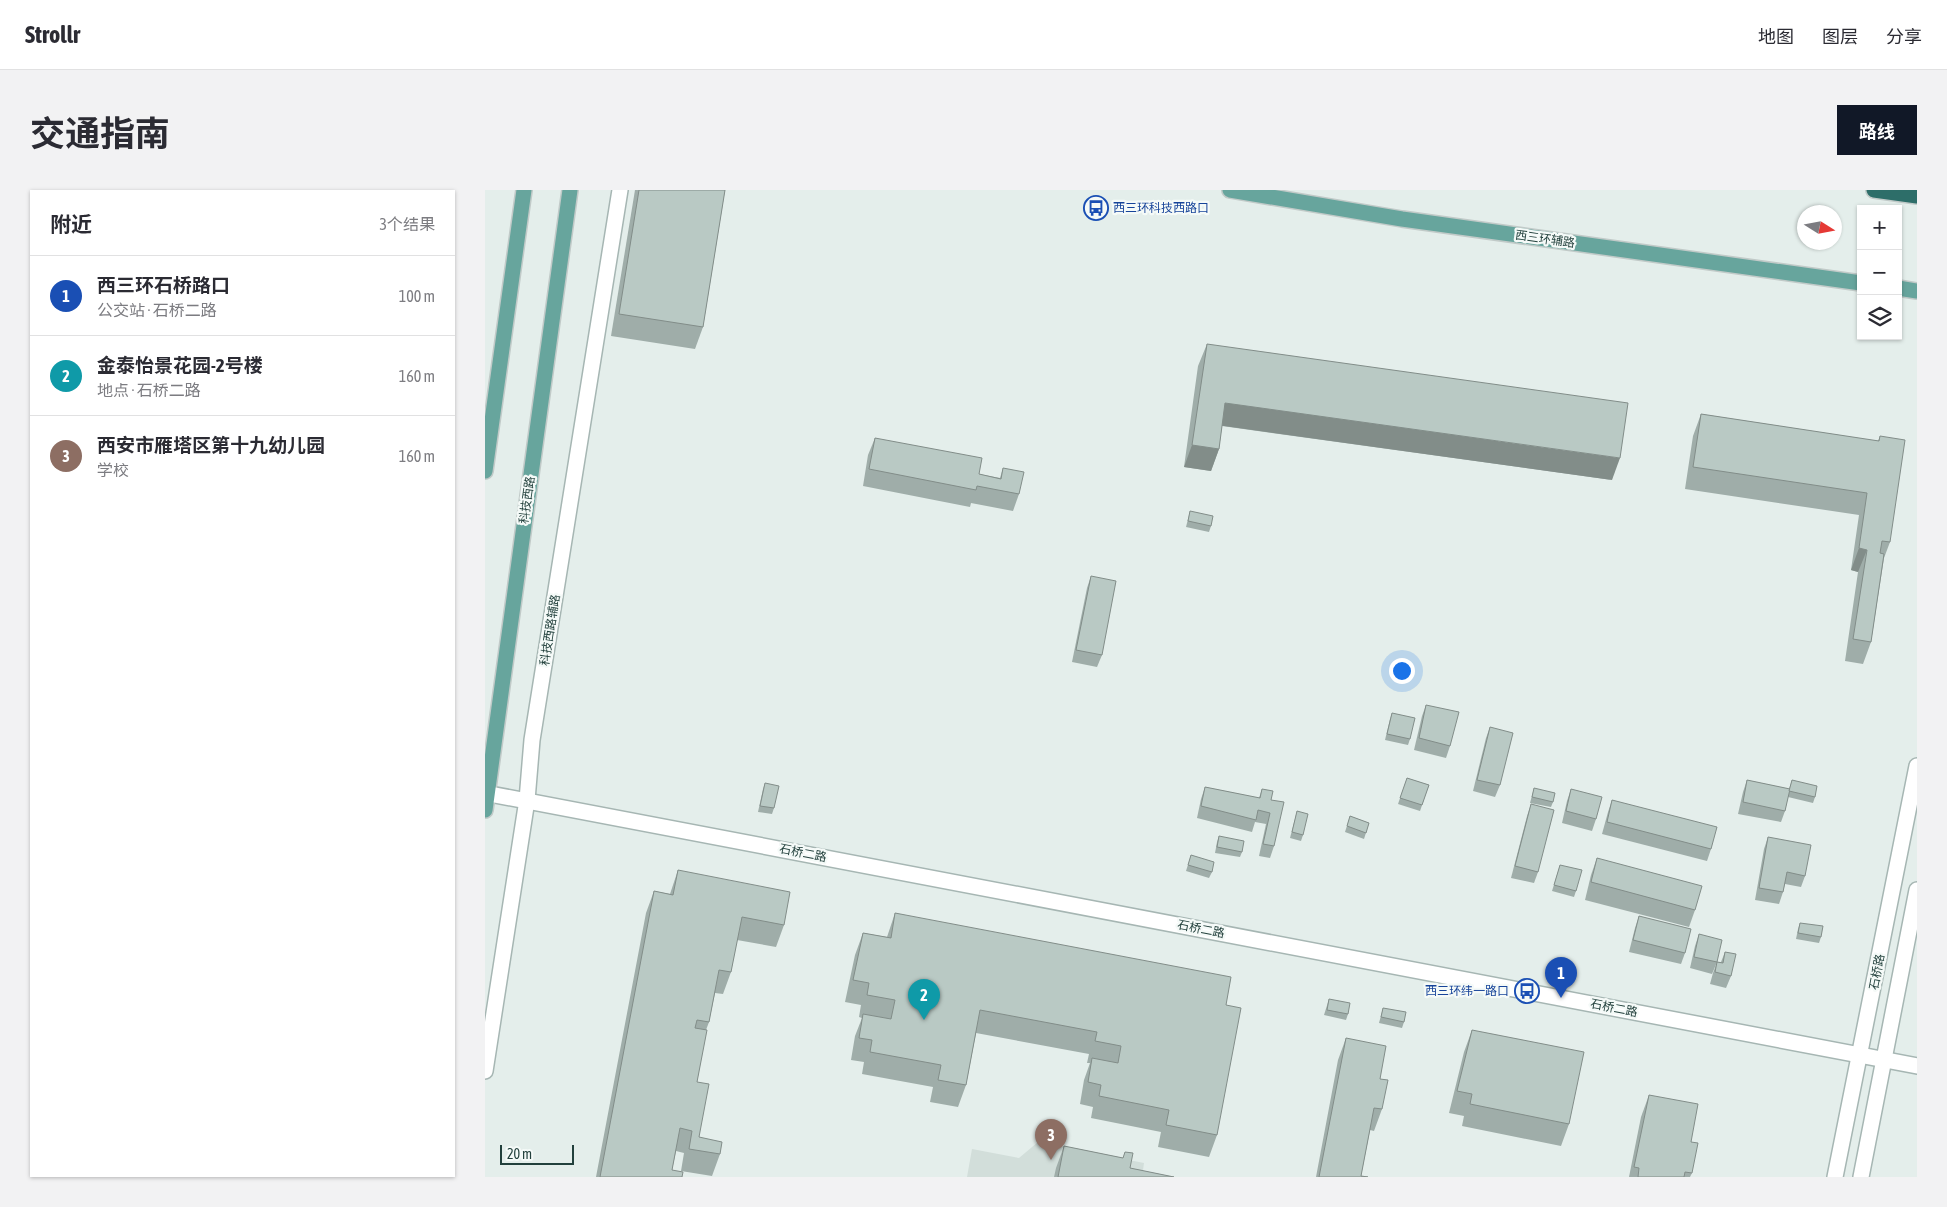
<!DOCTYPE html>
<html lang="zh">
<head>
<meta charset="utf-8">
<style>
	:root { --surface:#fff; --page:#f2f2f3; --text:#2b2b33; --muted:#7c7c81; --line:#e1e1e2; --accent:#111827 }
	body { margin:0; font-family:"Asap Condensed","Noto Sans SC",sans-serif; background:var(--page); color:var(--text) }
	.controls { position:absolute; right:15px; top:15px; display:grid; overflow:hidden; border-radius:0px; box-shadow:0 1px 4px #0004 }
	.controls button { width:45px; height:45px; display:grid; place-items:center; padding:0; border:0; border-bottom:1px solid var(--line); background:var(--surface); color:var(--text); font:25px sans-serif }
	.compass { position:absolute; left:1312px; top:15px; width:45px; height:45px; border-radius:50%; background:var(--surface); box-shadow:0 1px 4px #0004; rotate:101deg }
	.scale { position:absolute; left:15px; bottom:12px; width:74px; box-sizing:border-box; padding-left:5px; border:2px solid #22403c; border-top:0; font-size:14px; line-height:18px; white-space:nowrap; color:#22403c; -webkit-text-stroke:4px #f5faf8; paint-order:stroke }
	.you { position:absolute; left:916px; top:480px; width:18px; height:18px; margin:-12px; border:4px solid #fff; border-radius:50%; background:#1a73e8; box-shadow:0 0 0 8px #1a73e833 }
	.badge { display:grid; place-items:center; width:32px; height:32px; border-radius:50%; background:var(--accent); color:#fff; font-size:16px; font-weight:700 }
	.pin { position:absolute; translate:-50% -41px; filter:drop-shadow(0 1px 2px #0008) }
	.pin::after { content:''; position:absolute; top:26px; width:18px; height:15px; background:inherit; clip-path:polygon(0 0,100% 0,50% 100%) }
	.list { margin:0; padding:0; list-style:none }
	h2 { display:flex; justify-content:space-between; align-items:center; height:65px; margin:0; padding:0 20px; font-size:21px }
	h2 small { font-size:16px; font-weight:400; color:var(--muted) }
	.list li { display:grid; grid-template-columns:32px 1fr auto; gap:15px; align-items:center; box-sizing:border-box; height:80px; padding:0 20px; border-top:1px solid var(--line) }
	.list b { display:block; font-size:19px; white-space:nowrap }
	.list p { margin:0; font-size:16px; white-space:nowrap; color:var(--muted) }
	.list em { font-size:16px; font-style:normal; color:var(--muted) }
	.icon { flex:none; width:28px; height:28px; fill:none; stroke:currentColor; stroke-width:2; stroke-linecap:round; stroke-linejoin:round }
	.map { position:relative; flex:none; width:1432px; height:987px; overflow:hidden; border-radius:0px }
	header { display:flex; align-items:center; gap:30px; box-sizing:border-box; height:70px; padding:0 25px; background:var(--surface); border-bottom:1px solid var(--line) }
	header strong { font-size:24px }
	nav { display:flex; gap:28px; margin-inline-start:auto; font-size:18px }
	.intro { display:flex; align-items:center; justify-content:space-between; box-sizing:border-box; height:120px; padding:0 30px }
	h1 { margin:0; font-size:35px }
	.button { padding:12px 22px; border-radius:0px; background:var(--accent); color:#fff; font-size:18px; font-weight:700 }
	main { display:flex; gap:30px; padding:0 30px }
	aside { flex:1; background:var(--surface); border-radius:0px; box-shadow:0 1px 4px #0004 }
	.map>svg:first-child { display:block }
	.built { fill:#d2deda }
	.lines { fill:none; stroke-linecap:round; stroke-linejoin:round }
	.minor-casing { stroke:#a6b6b3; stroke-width:18 }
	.major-casing { stroke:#c1cac8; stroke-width:18 }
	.highway-casing { stroke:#c1cac8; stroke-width:18 }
	.minor { stroke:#fff; stroke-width:15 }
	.major { stroke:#67a59d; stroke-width:15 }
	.highway { stroke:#2d6e69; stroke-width:15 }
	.wall { fill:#9fada9 }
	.shaded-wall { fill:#828d89 }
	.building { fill:#b9c9c4; stroke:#828d89 }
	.labels { text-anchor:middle; stroke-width:4.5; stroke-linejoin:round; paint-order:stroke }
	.transit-label { font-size:12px; fill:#164399; stroke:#f5faf8; text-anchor:start }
	.street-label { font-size:12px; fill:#22403c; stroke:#f5faf8 }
</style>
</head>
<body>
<header>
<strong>Strollr</strong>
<nav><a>地图</a><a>图层</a><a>分享</a></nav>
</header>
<div class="intro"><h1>交通指南</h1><a class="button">路线</a></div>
<main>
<aside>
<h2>附近<small>3个结果</small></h2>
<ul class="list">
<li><span class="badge" style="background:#1a4fb4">1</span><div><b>西三环石桥路口</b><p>公交站 · 石桥二路</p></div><em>100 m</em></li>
<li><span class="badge" style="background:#0f9aa8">2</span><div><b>金泰怡景花园-2号楼</b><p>地点 · 石桥二路</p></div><em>160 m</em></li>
<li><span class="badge" style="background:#8d6e63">3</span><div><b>西安市雁塔区第十九幼儿园</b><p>学校</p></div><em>160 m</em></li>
</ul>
</aside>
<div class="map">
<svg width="1432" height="987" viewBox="0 0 1432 987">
	<rect width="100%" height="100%" fill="#e4eeeb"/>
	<polygon class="built" points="553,952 659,973 657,987 482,987 487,959 534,968"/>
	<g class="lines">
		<defs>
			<g id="minor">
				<polyline points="0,603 1432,876"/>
				<polyline points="0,881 42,610 47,550 135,0"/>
				<polyline points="1350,987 1432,576"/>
				<polyline points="1376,987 1432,700"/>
			</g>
			<g id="major">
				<polyline points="745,0 917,29 1376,93"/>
				<polyline points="1413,98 1432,101"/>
				<polyline points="0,281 39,0"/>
				<polyline points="0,620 85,0"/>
			</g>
			<polyline id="highway" points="1389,0 1432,6"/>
		</defs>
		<use href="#minor" class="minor-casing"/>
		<use href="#major" class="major-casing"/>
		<use href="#highway" class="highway-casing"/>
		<use href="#minor" class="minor"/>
		<use href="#major" class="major"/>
		<use href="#highway" class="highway"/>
	</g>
	<g class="wall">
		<polygon points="150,0 240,0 218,137 210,159 126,146"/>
		<polygon points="722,154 1127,290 737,236 734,259 726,281 699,277 713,176"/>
		<polygon points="1216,224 1393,251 1395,246 1405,352 1399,368 1386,452 1378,474 1360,471 1373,382 1366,380 1374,325 1200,299 1208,246"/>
		<polygon points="390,248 494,284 515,288 518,278 534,304 528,321 486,313 485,317 378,296 383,265"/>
		<polygon points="705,321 726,336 724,342 701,337"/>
		<polygon points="606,386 617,465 612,477 587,472 602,398"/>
		<polygon points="941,515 965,556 961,568 929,560 937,526"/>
		<polygon points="907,523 925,549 923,555 900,550 905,529"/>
		<polygon points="1005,537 1015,595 1010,607 988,601 1001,548"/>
		<polygon points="922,588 944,595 935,621 913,614"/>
		<polygon points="1262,590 1304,599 1307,590 1330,607 1328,613 1303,607 1300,621 1296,632 1253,624 1258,602"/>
		<polygon points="280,593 289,618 287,624 273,622 278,599"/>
		<polygon points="720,597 774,608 777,599 786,610 789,656 785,668 774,666 781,634 770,632 767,642 712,628 716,609"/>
		<polygon points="1049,598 1068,612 1066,617 1045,613"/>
		<polygon points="1086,599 1111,629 1107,641 1077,633 1082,611"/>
		<polygon points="1127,610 1226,659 1222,671 1117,644 1123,622"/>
		<polygon points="1046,614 1053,682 1049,693 1026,688 1042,626"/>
		<polygon points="812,621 818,645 816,651 805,648"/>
		<polygon points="865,626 884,633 879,649 860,642"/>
		<polygon points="734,646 757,662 755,667 730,663 732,652"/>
		<polygon points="1283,647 1320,686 1316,697 1300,694 1298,702 1294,714 1270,710 1279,659"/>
		<polygon points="706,665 727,682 724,688 701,681"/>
		<polygon points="1112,668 1210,720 1204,737 1100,710 1106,685"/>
		<polygon points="1075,675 1091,701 1089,707 1067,701"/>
		<polygon points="193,680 299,735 291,757 252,750 246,782 238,804 230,803 224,832 221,840 212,892 214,947 235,964 227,986 196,981 199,963 191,961 187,980 197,987 111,987 161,723 169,701 185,704"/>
		<polygon points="410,723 741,815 732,945 724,967 673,957 676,942 606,928 608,917 595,914 599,890 605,873 602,873 604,864 491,843 481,895 473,917 445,912 448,897 377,884 379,872 366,870 370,846 377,828 374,827 376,815 360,812 370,765 378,743 402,747"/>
		<polygon points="1154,726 1200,763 1196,774 1144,762 1150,738"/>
		<polygon points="1315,733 1336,747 1334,753 1311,749 1313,739"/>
		<polygon points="1214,744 1232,772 1227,784 1205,778 1210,756"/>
		<polygon points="1240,762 1246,786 1241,798 1225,794 1228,783 1232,772 1236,772"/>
		<polygon points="844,809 863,824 861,830 839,825"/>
		<polygon points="898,818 919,832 917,838 894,833"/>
		<polygon points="987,840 1084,934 1076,956 977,936 979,926 964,923 979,862"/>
		<polygon points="861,848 895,889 897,919 889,941 885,940 876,986 883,987 831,987 853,870"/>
		<polygon points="1164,905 1206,952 1207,983 1205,987 1144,987 1156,927"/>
		<polygon points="579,956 638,968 640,962 645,978 689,987 569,987 571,978"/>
	</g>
	<g class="shaded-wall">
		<polygon points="740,213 1135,268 1127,290 732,235"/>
		<polygon points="707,255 734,259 726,281 699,277"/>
		<polygon points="1374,358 1382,360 1373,382 1366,380"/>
	</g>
	<g class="building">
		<polygon points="154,0 240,0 218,137 134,124"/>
		<polygon points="722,154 1143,213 1135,268 740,213 734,259 707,255"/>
		<polygon points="1216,224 1394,251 1395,246 1420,250 1405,352 1397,351 1395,363 1399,364 1386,452 1368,449 1382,360 1374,358 1382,303 1208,277"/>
		<polygon points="390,248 497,268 494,284 516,289 518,278 539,282 534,304 492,296 491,300 384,279"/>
		<polygon points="705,321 728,326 726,336 703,331"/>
		<polygon points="606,386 631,391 617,465 591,460"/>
		<polygon points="941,515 974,522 965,556 934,548"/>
		<polygon points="907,523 930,528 925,549 902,544"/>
		<polygon points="1005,537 1028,543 1015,595 992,590"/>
		<polygon points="922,588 944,595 937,615 915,608"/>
		<polygon points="1262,590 1305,599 1300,621 1258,612"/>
		<polygon points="1307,590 1332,596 1330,607 1304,601"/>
		<polygon points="280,593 294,596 289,618 275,616"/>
		<polygon points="720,597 775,608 777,599 788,601 786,610 799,612 789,656 778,654 785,623 773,620 771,630 716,616"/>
		<polygon points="1049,598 1070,603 1068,612 1047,607"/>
		<polygon points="1086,599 1117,607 1111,629 1081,621"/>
		<polygon points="1127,610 1232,637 1226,659 1122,632"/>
		<polygon points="1046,614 1069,620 1053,682 1030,676"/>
		<polygon points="812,621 823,624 818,645 807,642"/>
		<polygon points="865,626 884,633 881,643 862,636"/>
		<polygon points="734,646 759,651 757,662 732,657"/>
		<polygon points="1283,647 1326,655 1320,686 1302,682 1298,702 1274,698"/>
		<polygon points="706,665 729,672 727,682 703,675"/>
		<polygon points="1112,668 1217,696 1210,720 1106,692"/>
		<polygon points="1075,675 1097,680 1091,701 1069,695"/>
		<polygon points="193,680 305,702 299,735 257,727 246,782 234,780 224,832 212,830 210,838 222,840 212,892 224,894 214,947 237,952 235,964 204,959 207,941 195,938 187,980 198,982 197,987 115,987 169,701 188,705"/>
		<polygon points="410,723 746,787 741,815 756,818 732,945 681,935 684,920 614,906 616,895 603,892 607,868 633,873 636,856 610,851 612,842 495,820 481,895 453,890 456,875 385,862 387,850 374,848 378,824 406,829 410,810 382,805 384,793 368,790 378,743 406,748"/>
		<polygon points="1154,726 1206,739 1200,763 1148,750"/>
		<polygon points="1315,733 1338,736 1336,747 1313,743"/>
		<polygon points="1214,744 1237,750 1232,772 1209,767"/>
		<polygon points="1240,762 1251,764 1246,786 1230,782 1232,772 1238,773"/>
		<polygon points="844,809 865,813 863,824 842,820"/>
		<polygon points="898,818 921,822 919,832 896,827"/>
		<polygon points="987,840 1099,862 1084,934 985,914 987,904 972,901"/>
		<polygon points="861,848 901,856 895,889 903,890 897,919 889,918 876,986 883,987 834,987"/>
		<polygon points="1164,905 1213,914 1206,952 1213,953 1207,983 1200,982 1199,987 1153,987 1154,978 1149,977"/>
		<polygon points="579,956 638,968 640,962 648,963 645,978 689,987 573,987"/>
	</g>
	<defs>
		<symbol id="bus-ring" viewBox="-11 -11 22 22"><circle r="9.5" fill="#f5faf8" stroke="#1a4fb4" stroke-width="1.5"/><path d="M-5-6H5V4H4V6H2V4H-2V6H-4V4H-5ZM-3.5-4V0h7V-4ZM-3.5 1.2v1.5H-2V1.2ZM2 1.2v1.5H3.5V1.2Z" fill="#1a4fb4"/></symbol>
	</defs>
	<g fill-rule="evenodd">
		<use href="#bus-ring" x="597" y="4" width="28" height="28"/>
		<use href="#bus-ring" x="1028" y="787" width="28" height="28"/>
	</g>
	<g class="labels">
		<g class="transit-label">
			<text x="628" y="22">西三环科技西路口</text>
			<text x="1024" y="805" text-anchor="end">西三环纬一路口</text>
		</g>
		<g class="street-label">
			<text transform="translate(1060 49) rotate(8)" y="4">西三环辅路</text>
			<text transform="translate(42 310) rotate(-82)" y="4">科技西路</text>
			<text transform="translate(65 440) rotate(-81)" y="4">科技西路辅路</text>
			<text transform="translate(318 663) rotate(11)" y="4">石桥二路</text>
			<text transform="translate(716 739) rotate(11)" y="4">石桥二路</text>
			<text transform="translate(1392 782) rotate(-79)" y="4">石桥路</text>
			<text transform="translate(1129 818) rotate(11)" y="4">石桥二路</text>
		</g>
	</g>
</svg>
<div class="controls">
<button>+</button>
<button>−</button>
<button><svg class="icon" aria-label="layers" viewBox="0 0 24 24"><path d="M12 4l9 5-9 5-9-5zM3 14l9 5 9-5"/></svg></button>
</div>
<svg class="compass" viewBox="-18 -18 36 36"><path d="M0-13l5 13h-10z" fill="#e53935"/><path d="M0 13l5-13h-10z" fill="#7c7c81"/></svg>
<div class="scale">20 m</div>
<div class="you"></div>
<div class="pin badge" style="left:1076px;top:808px;background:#1a4fb4">1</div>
<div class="pin badge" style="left:439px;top:830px;background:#0f9aa8">2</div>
<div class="pin badge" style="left:566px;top:970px;background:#8d6e63">3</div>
</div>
</main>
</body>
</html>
